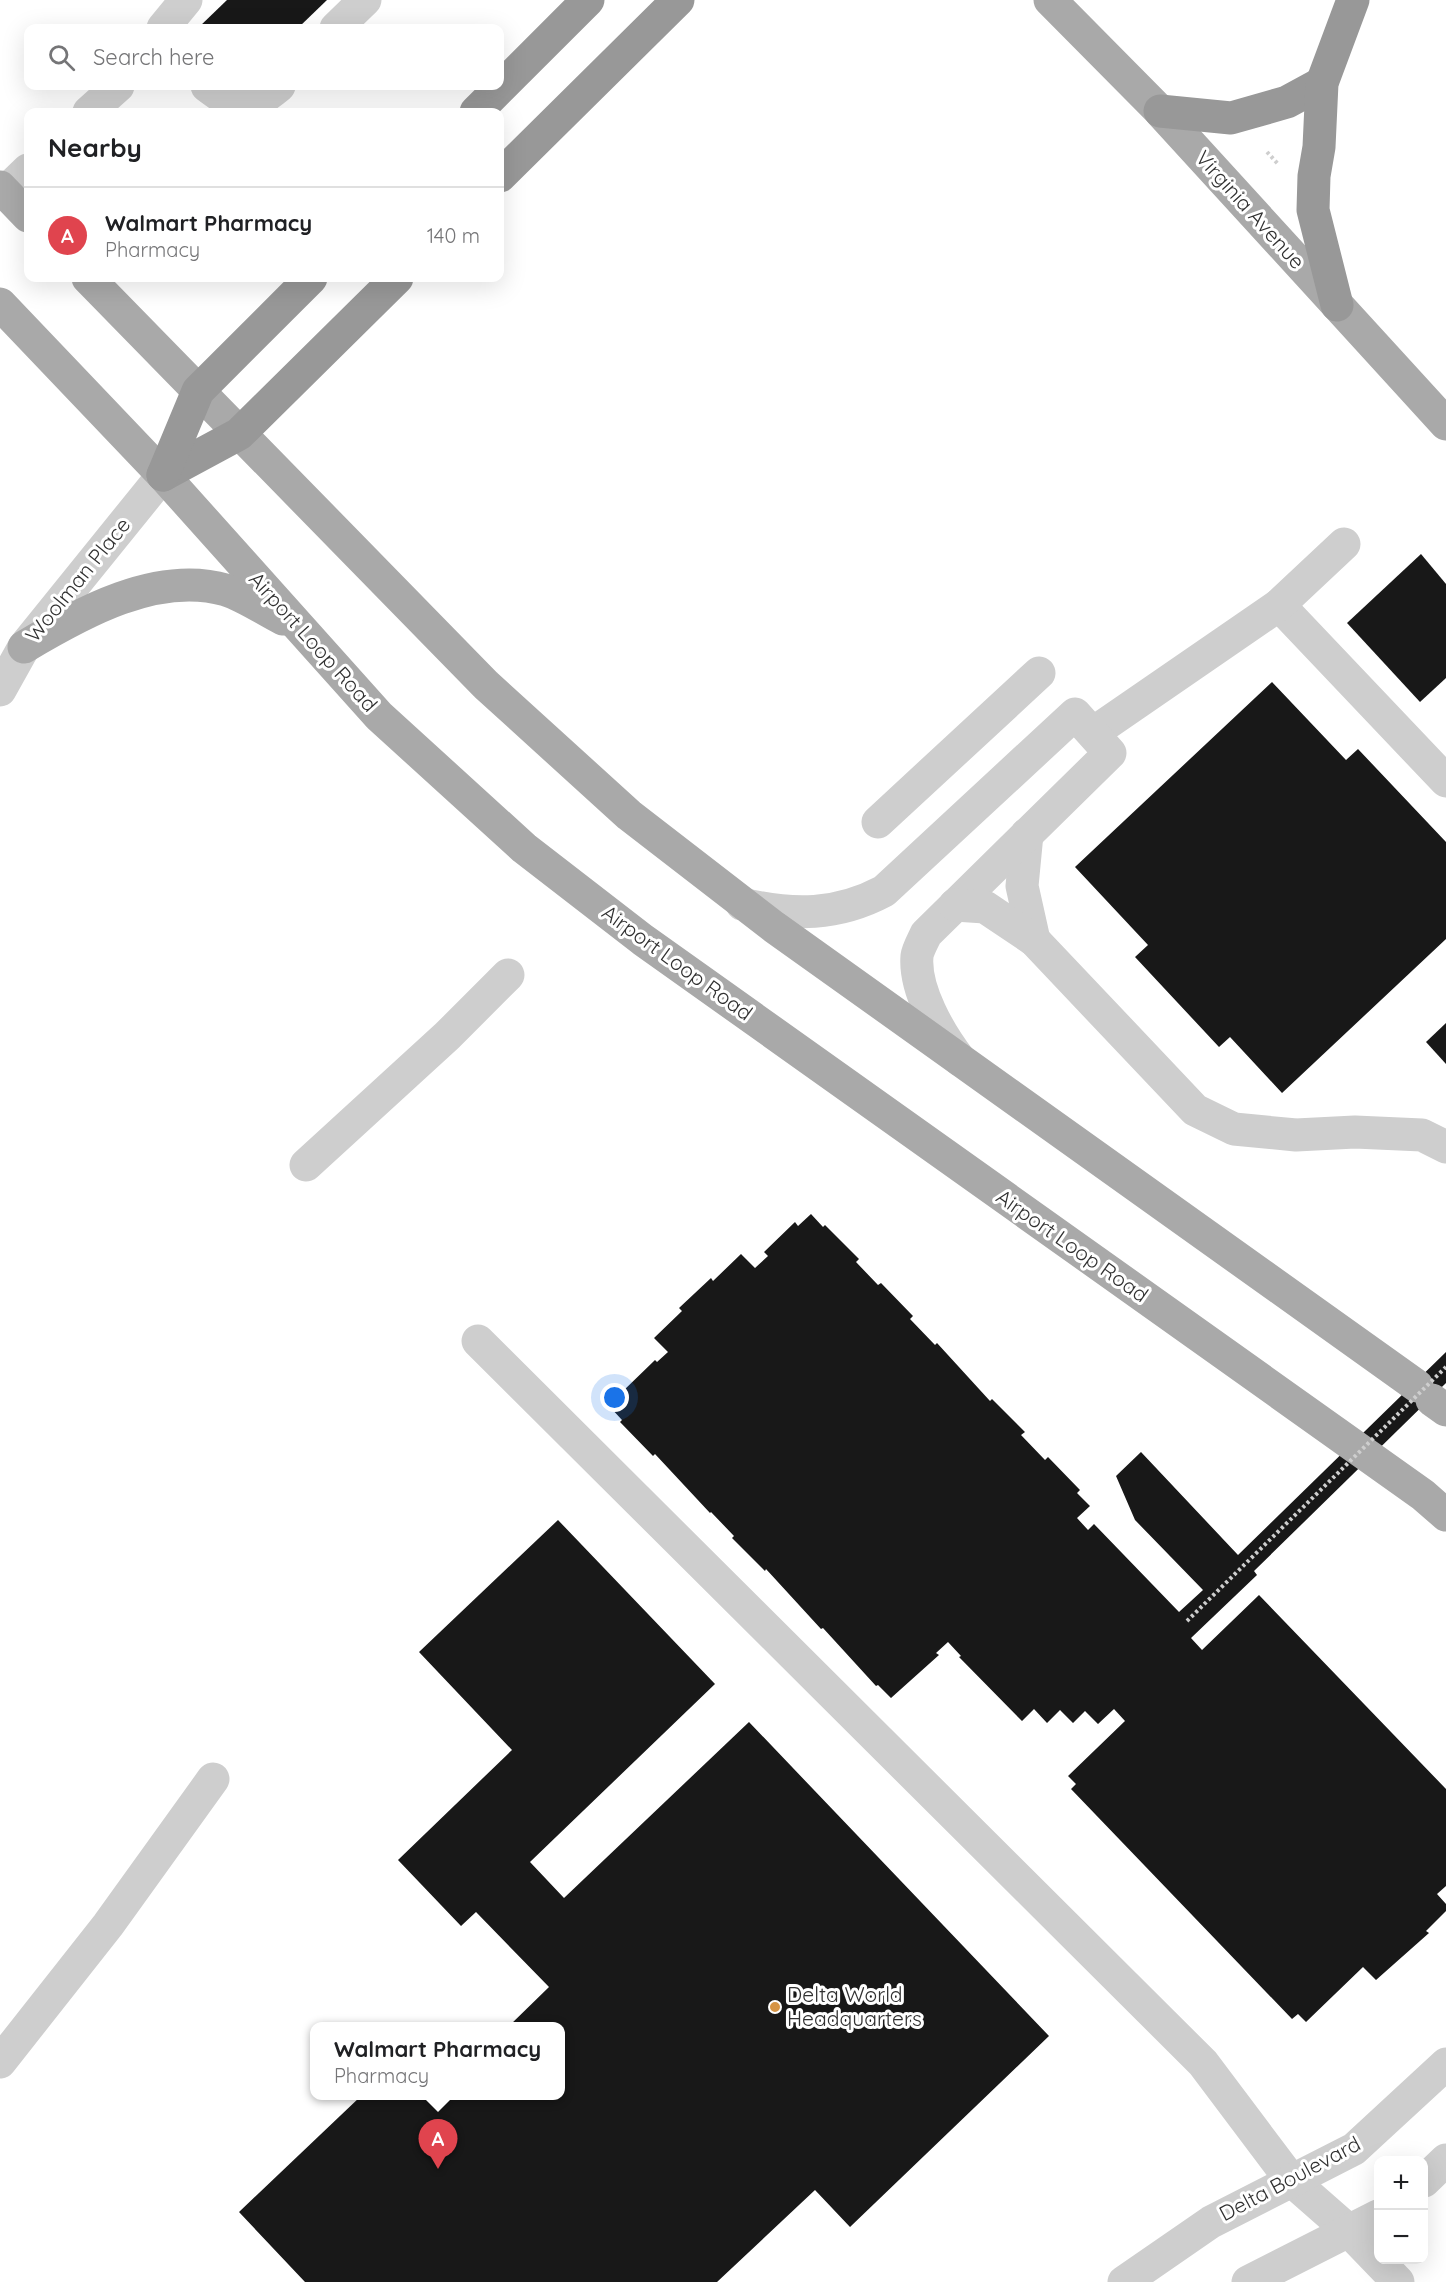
<!DOCTYPE html>
<html lang="en">
<head>
<meta charset="utf-8">
<style>
	:root { --surface:#fff; --page:#f2f2f2; --text:#202124; --muted:#757577; --line:#e0e0e0; --accent:#725533 }
	body { margin:0; font-family:Quicksand,sans-serif; background:var(--page); color:var(--text) }
	.controls { position:absolute; right:18px; bottom:18px; display:grid; overflow:hidden; border-radius:12px; box-shadow:0 6px 24px #0002 }
	.controls button { width:54px; height:54px; display:grid; place-items:center; padding:0; border:0; border-bottom:2px solid var(--line); background:var(--surface); color:var(--text); font:30px sans-serif }
	.you { position:absolute; left:615px; top:1398px; width:21px; height:21px; margin:-15px; border:4px solid #fff; border-radius:50%; background:#1a73e8; box-shadow:0 0 0 9px #1a73e833 }
	.badge { display:grid; place-items:center; width:39px; height:39px; border-radius:50%; background:var(--accent); color:#fff; font-size:20px; font-weight:700 }
	.pin { position:absolute; translate:-50% -50px; filter:drop-shadow(0 2px 3px #0008) }
	.pin::after { content:''; position:absolute; top:32px; width:21px; height:18px; background:inherit; clip-path:polygon(0 0,100% 0,50% 100%) }
	.popup { position:absolute; left:310px; top:2022px; width:255px; height:78px; box-sizing:border-box; display:grid; place-content:center; border-radius:12px; background:var(--surface); filter:drop-shadow(0 2px 4px #0005); font-size:20px; white-space:nowrap; color:var(--muted) }
	.popup b { font-size:22px; color:var(--text) }
	.popup::after { content:''; position:absolute; left:50%; top:100%; margin-left:-12px; border:12px solid transparent; border-top-color:var(--surface) }
	.list { margin:0; padding:0; list-style:none }
	h2 { display:flex; justify-content:space-between; align-items:center; height:78px; margin:0; padding:0 24px; font-size:26px }
	h2 small { font-size:20px; font-weight:400; color:var(--muted) }
	.list li { display:grid; grid-template-columns:39px 1fr auto; gap:18px; align-items:center; box-sizing:border-box; height:96px; padding:0 24px; border-top:2px solid var(--line) }
	.list b { display:block; font-size:22px; white-space:nowrap }
	.list p { margin:0; font-size:20px; white-space:nowrap; color:var(--muted) }
	.list em { font-size:20px; font-style:normal; color:var(--muted) }
	.icon { flex:none; width:33px; height:33px; fill:none; stroke:currentColor; stroke-width:2; stroke-linecap:round; stroke-linejoin:round }
	.map { position:relative; flex:none; width:1446px; height:2282px; overflow:hidden }
	.search { position:absolute; background:var(--surface); box-shadow:0 6px 24px #0002; left:24px; top:24px; width:480px; height:66px; display:flex; align-items:center; gap:15px; box-sizing:border-box; padding:0 21px; border-radius:12px; color:var(--muted); font-size:22px }
	.panel { position:absolute; background:var(--surface); box-shadow:0 6px 24px #0002; left:24px; top:108px; width:480px; height:174px; border-radius:12px }
	.map>svg:first-child { display:block }
	.building { fill:#181818 }
	.lines { fill:none; stroke-linecap:round; stroke-linejoin:round }
	.path { stroke:#cecece; stroke-width:4; stroke-dasharray:3 3; stroke-linecap:butt }
	.minor { stroke:#cecece; stroke-width:33 }
	.major { stroke:#a9a9a9; stroke-width:33 }
	.highway { stroke:#989898; stroke-width:33 }
	.path-bridge { stroke:#cecece; stroke-width:4; stroke-dasharray:3 3; stroke-linecap:butt }
	.poi-dot { fill:#d69445; stroke:#fff; stroke-width:2 }
	.labels { text-anchor:middle; stroke-width:6; stroke-linejoin:round; paint-order:stroke }
	.street-label { font-size:21px; fill:#313131; stroke:#fff }
	.poi-label { font-size:21px; fill:#313131; stroke:#fff; text-anchor:start }
</style>
</head>
<body>
<div class="map">
<svg width="1446" height="2282" viewBox="0 0 1446 2282">
	<rect width="100%" height="100%" fill="#fff"/>
	<g class="building">
		<polygon points="227,0 327,0 298,28 198,28"/>
		<polygon points="1421,554 1446,584 1446,678 1420,702 1347,623"/>
		<polygon points="1272,682 1346,760 1358,749 1446,842 1446,939 1282,1093 1230,1037 1219,1047 1135,957 1148,945 1075,867"/>
		<polygon points="1446,1023 1446,1064 1426,1042"/>
		<polygon points="811,1214 823,1227 825,1225 859,1259 856,1262 878,1285 881,1283 913,1316 910,1319 935,1345 937,1343 990,1401 992,1399 1025,1432 1021,1435 1045,1460 1048,1457 1080,1490 1077,1493 1090,1506 1077,1518 1088,1530 1094,1524 1179,1612 1203,1590 1135,1520 1116,1476 1141,1452 1238,1555 1446,1352 1446,1383 1254,1571 1257,1575 1191,1638 1202,1650 1259,1595 1446,1789 1446,1886 1437,1894 1446,1904 1446,1911 1426,1931 1429,1933 1376,1980 1363,1967 1306,2022 1298,2014 1292,2019 1071,1789 1076,1784 1068,1776 1125,1721 1114,1709 1098,1724 1085,1711 1073,1723 1060,1710 1047,1723 1034,1709 1022,1721 959,1657 961,1656 948,1642 936,1653 939,1655 891,1698 878,1685 876,1686 823,1628 821,1629 766,1569 765,1571 732,1538 734,1536 711,1512 710,1513 655,1454 653,1456 620,1422 622,1420 610,1407 623,1395 621,1393 655,1360 657,1362 668,1352 654,1338 682,1311 679,1308 711,1278 713,1281 741,1254 755,1268 768,1256 764,1252 795,1222 798,1226"/>
		<polygon points="558,1520 715,1684 530,1862 564,1898 749,1722 1049,2036 850,2227 815,2190 717,2282 305,2282 239,2212 361,2096 561,2096 561,2026 509,2026 549,1987 476,1912 461,1926 398,1860 512,1750 419,1652"/>
	</g>
	<g class="lines">
		<polyline class="path" points="1267,152 1279,165"/>
		<g class="minor">
			<polyline points="163,28 186,0"/>
			<polyline points="336,28 365,0"/>
			<path d="M207,86C239,110 246,113 279,86"/>
			<polyline points="89,112 118,86"/>
			<polyline points="5,192 28,170"/>
			<polyline points="1279,605 1446,781"/>
			<polyline points="0,690 24,647 163,475"/>
			<polyline points="1093,733 1279,605 1344,544"/>
			<polyline points="878,822 1039,673"/>
			<polyline points="1027,834 1022,886 1034,940"/>
			<path d="M742,904C793,916 837,916 884,891L1075,714L1110,753L926,934C923,941 918,949 917,956C914,990 940,1034 960,1060"/>
			<polyline points="955,905 985,907 1034,940 1195,1110 1234,1129 1296,1135 1355,1132 1422,1135 1446,1147"/>
			<polyline points="306,1165 447,1036 508,975"/>
			<polyline points="478,1341 1203,2063 1291,2180 1348,2230 1398,2282"/>
			<polyline points="0,2062 108,1925 213,1779"/>
			<polyline points="1424,2181 1446,2160"/>
			<polyline points="1124,2282 1211,2222 1354,2149 1446,2064"/>
			<polyline points="1248,2282 1378,2216"/>
		</g>
		<g class="major">
			<polyline points="1050,0 1160,111 1446,424"/>
			<polyline points="0,187 28,216"/>
			<polyline points="88,278 486,685 629,815 774,927 1417,1386"/>
			<polyline points="0,304 163,475 379,716 524,848 643,940 1423,1495 1446,1515"/>
			<path d="M24,647C81,613 157,570 226,590C245,596 265,610 283,619"/>
			<polyline points="1432,1400 1446,1410"/>
		</g>
		<g class="highway">
			<polyline points="1160,111 1231,118 1287,102 1322,83"/>
			<polyline points="476,112 588,0"/>
			<polyline points="500,176 678,0"/>
			<polyline points="1337,305 1313,210 1314,176 1319,147 1322,83 1353,0"/>
			<polyline points="163,475 239,434 397,278"/>
			<polyline points="163,475 198,391 311,278"/>
		</g>
		<polyline class="path-bridge" points="1187,1621 1446,1367"/>
	</g>
	<circle class="poi-dot" cx="775" cy="2007" r="6"/>
	<g class="labels">
		<g class="street-label">
			<text transform="translate(1250 210) rotate(48)" y="7">Virginia Avenue</text>
			<text transform="translate(78 580) rotate(-51)" y="7">Woolman Place</text>
			<text transform="translate(313 642) rotate(48)" y="7">Airport Loop Road</text>
			<text transform="translate(677 963) rotate(36)" y="7">Airport Loop Road</text>
			<text transform="translate(1072 1246) rotate(35)" y="7">Airport Loop Road</text>
			<text transform="translate(1290 2179) rotate(-28)" y="7">Delta Boulevard</text>
		</g>
		<g class="poi-label">
			<text x="787" y="2002">Delta World<tspan x="787" dy="24">Headquarters</tspan></text>
		</g>
	</g>
</svg>
<div class="controls">
<button>+</button>
<button>−</button>
</div>
<div class="you"></div>
<div class="pin badge" style="left:438px;top:2169px;background:#e0444e">A</div>
<div class="popup"><b>Walmart Pharmacy</b>Pharmacy</div>
<div class="search"><svg class="icon" aria-label="search" viewBox="0 0 24 24"><circle cx="10" cy="10" r="6"/><path d="M15 15l6 6"/></svg>Search here</div>
<section class="panel">
<h2>Nearby<small></small></h2>
<ul class="list">
<li><span class="badge" style="background:#e0444e">A</span><div><b>Walmart Pharmacy</b><p>Pharmacy</p></div><em>140 m</em></li>
</ul>
</section>
</div>
</body>
</html>
